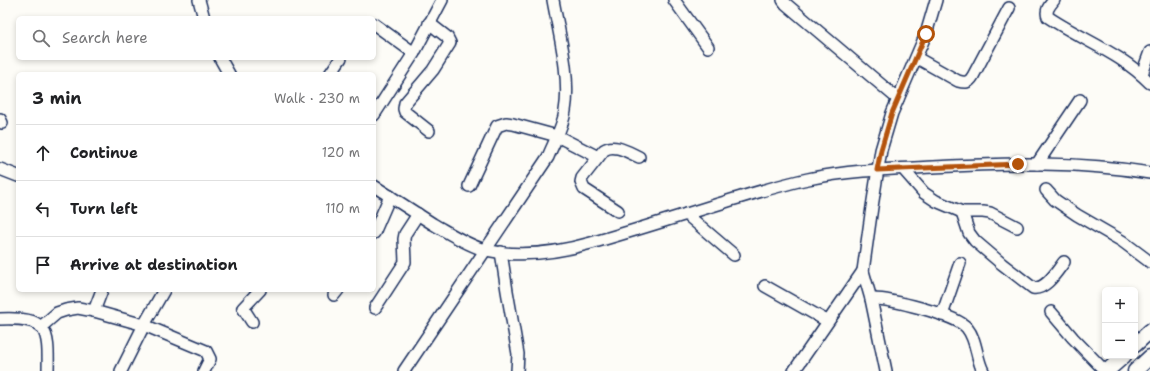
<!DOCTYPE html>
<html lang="en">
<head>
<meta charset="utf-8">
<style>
	:root { --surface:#fff; --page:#f6f6f6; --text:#202124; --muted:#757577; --line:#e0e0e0 }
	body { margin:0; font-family:"Shantell Sans",sans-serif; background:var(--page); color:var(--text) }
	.controls { position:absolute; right:12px; bottom:12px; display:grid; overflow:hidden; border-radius:6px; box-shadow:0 2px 6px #0003 }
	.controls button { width:36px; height:36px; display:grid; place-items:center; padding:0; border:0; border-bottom:1px solid var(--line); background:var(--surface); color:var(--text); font:20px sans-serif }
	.stop { position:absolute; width:12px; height:12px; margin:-9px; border:3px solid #b45309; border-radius:50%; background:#fff }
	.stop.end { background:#b45309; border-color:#fff; box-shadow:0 1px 4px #0008 }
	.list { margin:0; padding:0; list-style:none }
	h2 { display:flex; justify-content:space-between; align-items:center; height:52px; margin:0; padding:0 16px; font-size:17px }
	h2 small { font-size:13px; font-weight:400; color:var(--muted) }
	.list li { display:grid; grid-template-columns:26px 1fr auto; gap:12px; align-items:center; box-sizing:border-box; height:56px; padding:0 16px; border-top:1px solid var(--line) }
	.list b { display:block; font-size:15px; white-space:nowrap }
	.list em { font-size:13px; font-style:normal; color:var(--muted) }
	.icon { flex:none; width:22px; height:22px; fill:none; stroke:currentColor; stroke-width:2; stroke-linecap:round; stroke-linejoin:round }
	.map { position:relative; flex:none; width:1150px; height:371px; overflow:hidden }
	.search { position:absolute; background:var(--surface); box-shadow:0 2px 6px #0003; left:16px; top:16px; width:360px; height:44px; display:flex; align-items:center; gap:10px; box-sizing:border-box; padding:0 14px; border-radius:6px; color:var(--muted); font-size:15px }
	.panel { position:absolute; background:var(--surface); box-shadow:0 2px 6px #0003; left:16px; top:72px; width:360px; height:220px; border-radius:6px }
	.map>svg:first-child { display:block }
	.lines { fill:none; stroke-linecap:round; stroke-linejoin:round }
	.minor-casing { stroke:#1b2f5e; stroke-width:14 }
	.major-casing { stroke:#1b2f5e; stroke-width:17 }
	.minor { stroke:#fdfcf7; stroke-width:11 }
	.major { stroke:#fdfcf7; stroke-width:14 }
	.route { stroke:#b45309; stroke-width:5 }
</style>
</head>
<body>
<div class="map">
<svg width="1150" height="371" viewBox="0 0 1150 371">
	<rect width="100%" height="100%" fill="#fdfcf7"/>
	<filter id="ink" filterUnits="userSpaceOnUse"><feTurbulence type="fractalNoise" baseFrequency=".025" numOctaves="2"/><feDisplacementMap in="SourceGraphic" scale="8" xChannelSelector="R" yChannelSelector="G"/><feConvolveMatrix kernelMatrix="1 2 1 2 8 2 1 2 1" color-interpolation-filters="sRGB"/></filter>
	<g filter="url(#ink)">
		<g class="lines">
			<defs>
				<g id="minor">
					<polyline points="199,0 204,18"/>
					<polyline points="674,0 708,47"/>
					<polyline points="783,0 786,4 898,99"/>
					<path d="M1054,0C1050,5 1045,10 1048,17C1082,40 1121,53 1150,83"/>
					<polyline points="374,24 414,53"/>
					<polyline points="220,58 229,74"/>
					<path d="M917,58L958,81C965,83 969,83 973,76L1009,8"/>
					<polyline points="330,74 341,58"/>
					<polyline points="1142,74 1150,52"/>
					<polyline points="374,115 414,53 442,0"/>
					<polyline points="0,119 2,123"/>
					<polyline points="429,131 405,112 404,109 405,103 433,70 450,43 447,37 429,23"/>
					<polyline points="1037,164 1080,100"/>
					<polyline points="0,169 18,176"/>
					<polyline points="903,169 924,193 936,201 962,212 983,212 990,213 1017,227"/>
					<path d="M374,186C394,199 413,211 433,224C449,233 467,245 485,250C521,258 556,253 591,243C640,229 689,213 738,198C761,191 784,184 808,179C849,170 891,169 933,167C1006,163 1078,161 1150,173"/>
					<polyline points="469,186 497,126 506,123 513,124 557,136 598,157"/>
					<polyline points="1046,190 1055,200 1077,215 1122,241 1150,262"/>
					<path d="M618,211L584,189L581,182L582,178L604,150C614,143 628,152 639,157"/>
					<path d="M962,212L969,233L975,241L1002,264L1033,288C1046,290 1057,271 1064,262"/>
					<polyline points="686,214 734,255"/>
					<polyline points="374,233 390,196"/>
					<polyline points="501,252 507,291 518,354 517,371"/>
					<polyline points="765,286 827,321"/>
					<polyline points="334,295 338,290"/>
					<path d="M871,299C888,298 957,315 967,328C977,340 976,358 983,371"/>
					<polyline points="375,308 405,262 404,239 405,234 418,214"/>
					<polyline points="94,311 102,290"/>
					<polyline points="1051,312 1073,338 1105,371"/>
					<polyline points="942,315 960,263"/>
					<path d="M0,319C47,317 49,328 48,371"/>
					<polyline points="252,322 243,308 260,290"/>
					<polyline points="42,326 57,313 66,310 78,308 94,311 144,325 206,351 210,359 204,371"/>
					<polyline points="121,371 144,325 164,290"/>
					<path d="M404,371L548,157C554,142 563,127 565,111C571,77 559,34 553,0"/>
					<polyline points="794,371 863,271"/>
					<polyline points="886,371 871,299 863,271 872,207 881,150 892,113 926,34 936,0"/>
				</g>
				<g id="major">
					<polyline points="1135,345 1150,331"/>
					<polyline points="1107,371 1124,356"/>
					<polyline points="1135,371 1150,357"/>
				</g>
			</defs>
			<use href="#minor" class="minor-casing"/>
			<use href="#major" class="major-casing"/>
			<use href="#minor" class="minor"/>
			<use href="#major" class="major"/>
		</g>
	</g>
	<g class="lines" filter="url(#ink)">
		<polyline class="route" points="926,34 892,113 881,150 877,170 1018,164"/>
	</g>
</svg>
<div class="controls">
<button>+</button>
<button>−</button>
</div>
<div class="stop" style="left:926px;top:34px"></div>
<div class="stop end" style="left:1018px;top:164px"></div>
<div class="search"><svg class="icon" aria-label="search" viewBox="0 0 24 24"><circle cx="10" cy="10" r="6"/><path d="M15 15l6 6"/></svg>Search here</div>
<section class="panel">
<h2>3 min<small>Walk · 230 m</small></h2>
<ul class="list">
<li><svg class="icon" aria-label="ahead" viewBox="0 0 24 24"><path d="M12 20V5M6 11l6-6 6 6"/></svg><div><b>Continue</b></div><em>120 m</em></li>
<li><svg class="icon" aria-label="left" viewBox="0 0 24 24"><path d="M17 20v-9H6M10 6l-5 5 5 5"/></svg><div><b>Turn left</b></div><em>110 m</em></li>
<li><svg class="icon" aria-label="arrive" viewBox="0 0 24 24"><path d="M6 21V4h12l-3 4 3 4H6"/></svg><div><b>Arrive at destination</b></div></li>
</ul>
</section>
</div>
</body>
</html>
